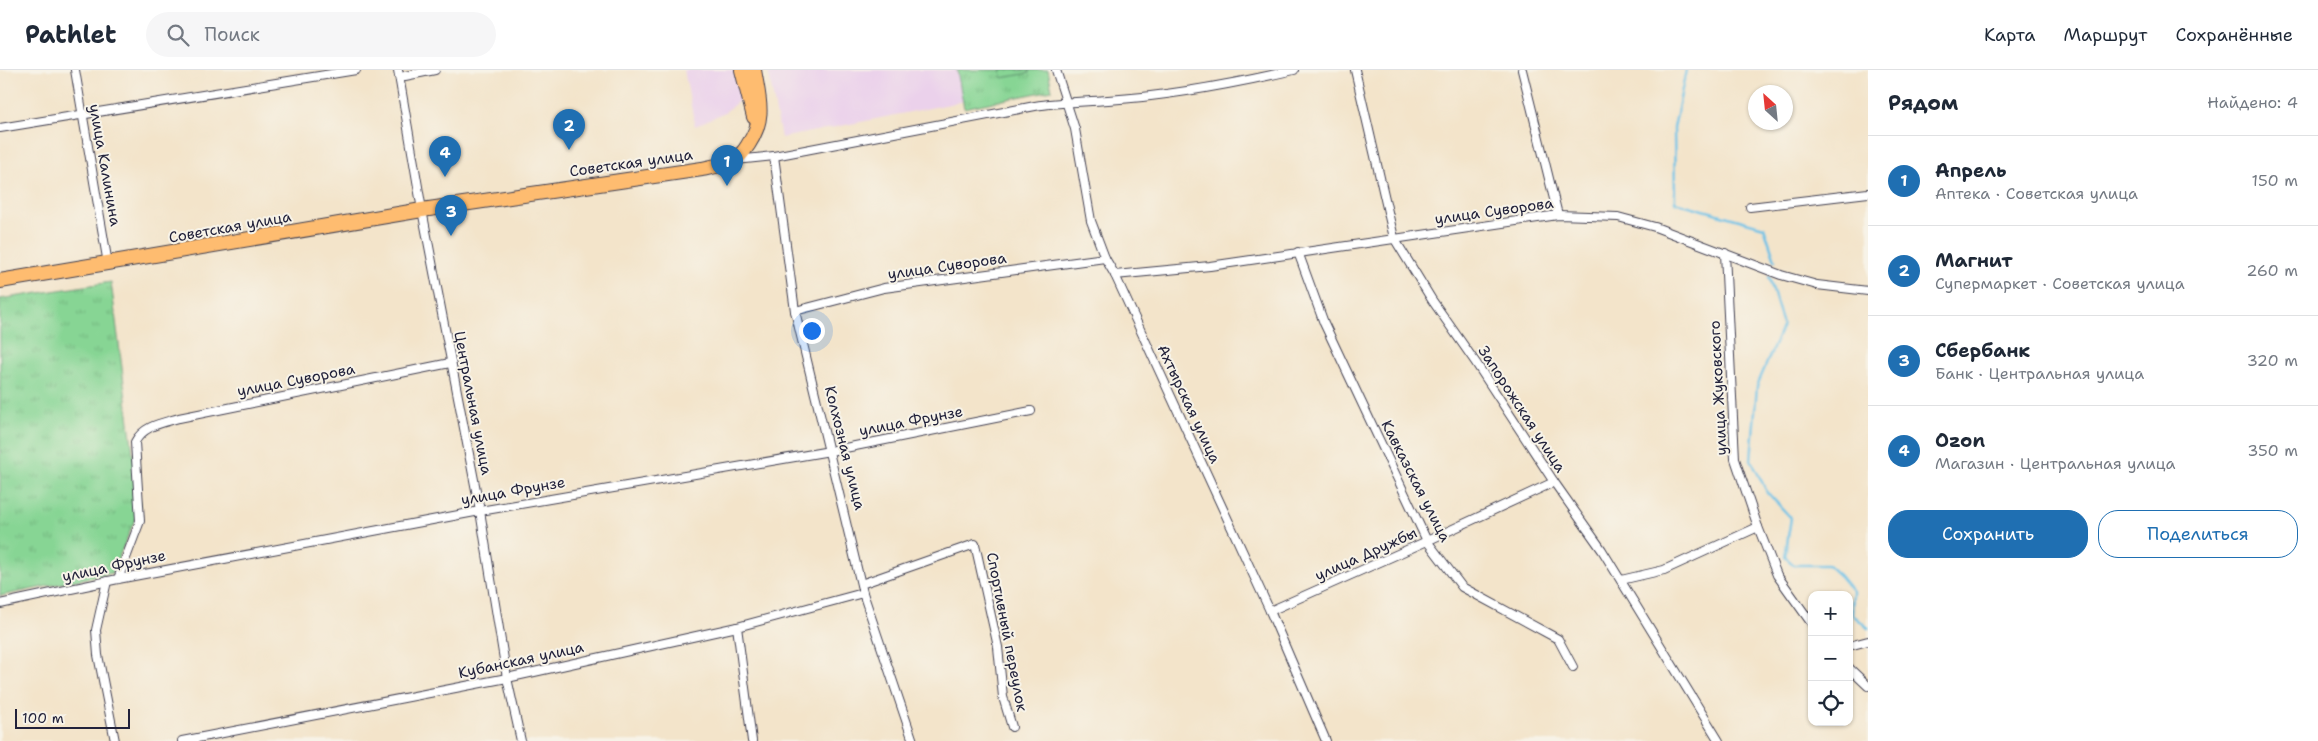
<!DOCTYPE html>
<html lang="ru">
<head>
<meta charset="utf-8">
<style>
	:root { --surface:#fff; --page:#f6f6f7; --text:#1f2937; --muted:#747a83; --line:#e0e1e3; --accent:#1f6fb2 }
	body { margin:0; font-family:"Shantell Sans",sans-serif; background:var(--page); color:var(--text) }
	.controls { position:absolute; right:15px; bottom:15px; display:grid; overflow:hidden; border-radius:10px; box-shadow:0 1px 4px #0004 }
	.controls button { width:45px; height:45px; display:grid; place-items:center; padding:0; border:0; border-bottom:1px solid var(--line); background:var(--surface); color:var(--text); font:25px sans-serif }
	.compass { position:absolute; left:1748px; top:15px; width:45px; height:45px; border-radius:50%; background:var(--surface); box-shadow:0 1px 4px #0004; rotate:333deg }
	.scale { position:absolute; left:15px; bottom:12px; width:115px; box-sizing:border-box; padding-left:5px; border:2px solid #22223b; border-top:0; font-size:14px; line-height:18px; white-space:nowrap; color:#22223b; -webkit-text-stroke:4px #f7f3e8; paint-order:stroke }
	.you { position:absolute; left:811px; top:260px; width:18px; height:18px; margin:-12px; border:4px solid #fff; border-radius:50%; background:#1a73e8; box-shadow:0 0 0 8px #1a73e833 }
	.badge { display:grid; place-items:center; width:32px; height:32px; border-radius:50%; background:var(--accent); color:#fff; font-size:16px; font-weight:700 }
	.pin { position:absolute; translate:-50% -41px; filter:drop-shadow(0 1px 2px #0008) }
	.pin::after { content:''; position:absolute; top:26px; width:18px; height:15px; background:inherit; clip-path:polygon(0 0,100% 0,50% 100%) }
	.list { margin:0; padding:0; list-style:none }
	h2 { display:flex; justify-content:space-between; align-items:center; height:65px; margin:0; padding:0 20px; font-size:21px }
	h2 small { font-size:16px; font-weight:400; color:var(--muted) }
	.list li { display:grid; grid-template-columns:32px 1fr auto; gap:15px; align-items:center; box-sizing:border-box; height:90px; padding:0 20px; border-top:1px solid var(--line) }
	.list b { display:block; font-size:19px; white-space:nowrap }
	.list p { margin:0; font-size:16px; white-space:nowrap; color:var(--muted) }
	.list em { font-size:16px; font-style:normal; color:var(--muted) }
	.actions { display:flex; gap:10px; padding:15px 20px }
	.actions a { flex:1; padding:11px 0; border:1px solid var(--accent); border-radius:20px; text-align:center; font-size:18px; color:var(--accent) }
	.actions .main { background:var(--accent); color:#fff }
	.icon { flex:none; width:28px; height:28px; fill:none; stroke:currentColor; stroke-width:2; stroke-linecap:round; stroke-linejoin:round }
	.map { position:relative; flex:none; width:1868px; height:671px; overflow:hidden }
	header { display:flex; align-items:center; gap:30px; box-sizing:border-box; height:70px; padding:0 25px; background:var(--surface); border-bottom:1px solid var(--line) }
	header strong { font-size:24px }
	nav { display:flex; gap:28px; margin-inline-start:auto; font-size:18px }
	.search { width:350px; height:45px; background:var(--page); display:flex; align-items:center; gap:12px; box-sizing:border-box; padding:0 18px; border-radius:28px; color:var(--muted); font-size:19px }
	main { display:flex }
	aside { flex:1; background:var(--surface) }
	.map>svg:first-child { display:block }
	.built { fill:#ebd1eb }
	.grass { fill:url(#grass-tufts); stroke:#547c68 }
	.pitch { fill:#87d594; stroke:#547c68 }
	.lines { fill:none; stroke-linecap:round; stroke-linejoin:round }
	.stream { stroke:#6ac1e7; stroke-width:2.5 }
	.street-casing { stroke:#413f50; stroke-width:10 }
	.highway-casing { stroke:#413f50; stroke-width:16 }
	.street { stroke:#fff; stroke-width:8 }
	.highway { stroke:#febc70; stroke-width:14 }
	.labels { text-anchor:middle; stroke-width:4; stroke-linejoin:round; paint-order:stroke }
	.street-label { font-size:15px; fill:#22223b; stroke:#f7f3e8 }
</style>
</head>
<body>
<header>
<strong>Pathlet</strong>
<div class="search"><svg class="icon" aria-label="search" viewBox="0 0 24 24"><circle cx="10" cy="10" r="6"/><path d="M15 15l6 6"/></svg>Поиск</div>
<nav><a>Карта</a><a>Маршрут</a><a>Сохранённые</a></nav>
</header>
<main>
<div class="map">
<svg width="1868" height="671" viewBox="0 0 1868 671">
	<defs>
		<pattern id="grass-tufts" width="24" height="20" patternUnits="userSpaceOnUse" patternTransform="scale(1.25)"><rect width="24" height="20" fill="#87d594"/><path d="M3 7l-1-3M5 7V3M7 7l1-3M15 17l-1-3M17 17v-4M19 17l1-3" fill="none" stroke="#74b780"/></pattern>
	</defs>
	<rect width="100%" height="100%" fill="#f7f3e8"/>
	<filter id="ink" filterUnits="userSpaceOnUse"><feTurbulence type="fractalNoise" baseFrequency=".02" numOctaves="2"/><feDisplacementMap in="SourceGraphic" scale="10" xChannelSelector="R" yChannelSelector="G"/><feConvolveMatrix kernelMatrix="1 2 1 2 8 2 1 2 1" color-interpolation-filters="sRGB"/></filter>
	<filter id="wash" filterUnits="userSpaceOnUse"><feTurbulence type="fractalNoise" baseFrequency=".0096" numOctaves="4" result="noise"/><feDisplacementMap in="SourceGraphic" scale="20" xChannelSelector="R" yChannelSelector="G"/><feGaussianBlur stdDeviation="1.12" result="paint"/><feColorMatrix in="noise" values="0 0 0 0 0 0 0 0 0 0 0 0 0 0 0 0 0 1.4 0 .05"/><feComposite in="paint" operator="in"/></filter>
	<g filter="url(#wash)">
		<rect width="100%" height="100%" fill="#f3e4ca"/>
		<g class="built">
			<polygon points="684,0 740,0 744,22 740,30 725,42 695,56"/>
			<polygon points="768,0 1047,0 1050,14 781,68"/>
		</g>
		<g class="grass">
			<polygon points="957,0 1048,0 1052,20 964,38"/>
			<polygon points="111,212 140,438 112,503 0,526 0,229"/>
		</g>
		<polygon class="pitch" points="1001,0 1029,0 1029,3 1002,8"/>
		<g class="lines">
			<g class="stream">
				<polyline points="1686,0 1674,58 1675,132 1764,157 1775,190"/>
				<polyline points="1769,207 1783,255 1757,316 1751,390 1767,422 1791,448 1785,487 1794,495 1828,495 1840,506 1853,522 1852,544 1868,558"/>
			</g>
		</g>
	</g>
	<g filter="url(#ink)">
		<g class="lines">
			<defs>
				<g id="street">
					<polyline points="75,0 108,194"/>
					<polyline points="398,0 422,140 480,441 507,608 521,671"/>
					<polyline points="1056,0 1075,59 1091,151 1105,188 1115,205 1270,541 1326,671"/>
					<polyline points="1355,0 1394,168 1432,230 1476,293 1554,412 1602,480 1719,671"/>
					<polyline points="1522,0 1558,145"/>
					<polyline points="400,7 435,0"/>
					<polyline points="0,58 356,0"/>
					<polyline points="774,86 795,241 863,523 913,671"/>
					<path d="M736,90L774,86L1035,36C1059,32 1083,32 1108,30C1170,26 1233,14 1294,0"/>
					<polyline points="1750,137 1868,123"/>
					<polyline points="1298,182 1324,253 1427,471 1462,517 1558,569 1573,597"/>
					<polyline points="1725,183 1735,389 1758,457 1777,505 1812,554"/>
					<polyline points="1115,205 1210,196 1558,145 1618,147 1655,157 1781,205 1817,215 1868,221"/>
					<polyline points="795,241 884,218 1105,188"/>
					<path d="M118,509L140,451L135,372C144,355 163,353 179,348L450,293"/>
					<polyline points="1621,510 1664,500 1758,457"/>
					<polyline points="107,511 96,560 98,585 115,671"/>
					<polyline points="861,514 975,474 998,577 1003,627 1012,657"/>
					<polyline points="0,534 118,509 480,441 830,381 1031,341"/>
					<polyline points="1270,541 1427,471 1554,412"/>
					<polyline points="737,557 752,671"/>
					<polyline points="1849,576 1868,571"/>
					<polyline points="1849,598 1868,616"/>
					<polyline points="182,671 507,608 737,557 863,523"/>
				</g>
				<g id="highway">
					<polyline points="742,0 754,47"/>
					<path d="M0,211L422,140L702,99C711,97 723,95 732,91C738,89 745,80 748,75C766,48 759,30 754,0"/>
				</g>
			</defs>
			<use href="#street" class="street-casing"/>
			<use href="#highway" class="highway-casing"/>
			<use href="#street" class="street"/>
			<use href="#highway" class="highway"/>
		</g>
	</g>
	<g class="labels">
		<g class="street-label">
			<text transform="translate(631 93) rotate(-8)" y="5">Советская улица</text>
			<text transform="translate(105 95) rotate(80)" y="5">улица Калинина</text>
			<text transform="translate(1494 141) rotate(-8)" y="5">улица Суворова</text>
			<text transform="translate(230 157) rotate(-10)" y="5">Советская улица</text>
			<text transform="translate(947 196) rotate(-8)" y="5">улица Суворова</text>
			<text transform="translate(296 310) rotate(-11)" y="5">улица Суворова</text>
			<text transform="translate(1718 318) rotate(-93)" y="5">улица Жуковского</text>
			<text transform="translate(473 333) rotate(79)" y="5">Центральная улица</text>
			<text transform="translate(1189 334) rotate(65)" y="5">Ахтырская улица</text>
			<text transform="translate(1522 339) rotate(57)" y="5">Запорожская улица</text>
			<text transform="translate(911 351) rotate(-11)" y="5">улица Фрунзе</text>
			<text transform="translate(845 378) rotate(76)" y="5">Колхозная улица</text>
			<text transform="translate(1416 411) rotate(63)" y="5">Кавказская улица</text>
			<text transform="translate(513 421) rotate(-10)" y="5">улица Фрунзе</text>
			<text transform="translate(1366 484) rotate(-24)" y="5">улица Дружбы</text>
			<text transform="translate(114 496) rotate(-12)" y="5">улица Фрунзе</text>
			<text transform="translate(1007 562) rotate(79)" y="5">Спортивный переулок</text>
			<text transform="translate(521 590) rotate(-12)" y="5">Кубанская улица</text>
		</g>
	</g>
</svg>
<div class="controls">
<button>+</button>
<button>−</button>
<button><svg class="icon" aria-label="locate" viewBox="0 0 24 24"><circle cx="12" cy="12" r="6"/><path d="M12 2v4M12 18v4M2 12h4M18 12h4"/></svg></button>
</div>
<svg class="compass" viewBox="-18 -18 36 36"><path d="M0-13l5 13h-10z" fill="#e53935"/><path d="M0 13l5-13h-10z" fill="#747a83"/></svg>
<div class="scale">100 m</div>
<div class="you"></div>
<div class="pin badge" style="left:727px;top:116px">1</div>
<div class="pin badge" style="left:569px;top:80px">2</div>
<div class="pin badge" style="left:451px;top:166px">3</div>
<div class="pin badge" style="left:445px;top:107px">4</div>
</div>
<aside>
<h2>Рядом<small>Найдено: 4</small></h2>
<ul class="list">
<li><span class="badge">1</span><div><b>Апрель</b><p>Аптека · Советская улица</p></div><em>150 m</em></li>
<li><span class="badge">2</span><div><b>Магнит</b><p>Супермаркет · Советская улица</p></div><em>260 m</em></li>
<li><span class="badge">3</span><div><b>Сбербанк</b><p>Банк · Центральная улица</p></div><em>320 m</em></li>
<li><span class="badge">4</span><div><b>Ozon</b><p>Магазин · Центральная улица</p></div><em>350 m</em></li>
</ul>
<div class="actions"><a class="main">Сохранить</a><a>Поделиться</a></div>
</aside>
</main>
</body>
</html>
